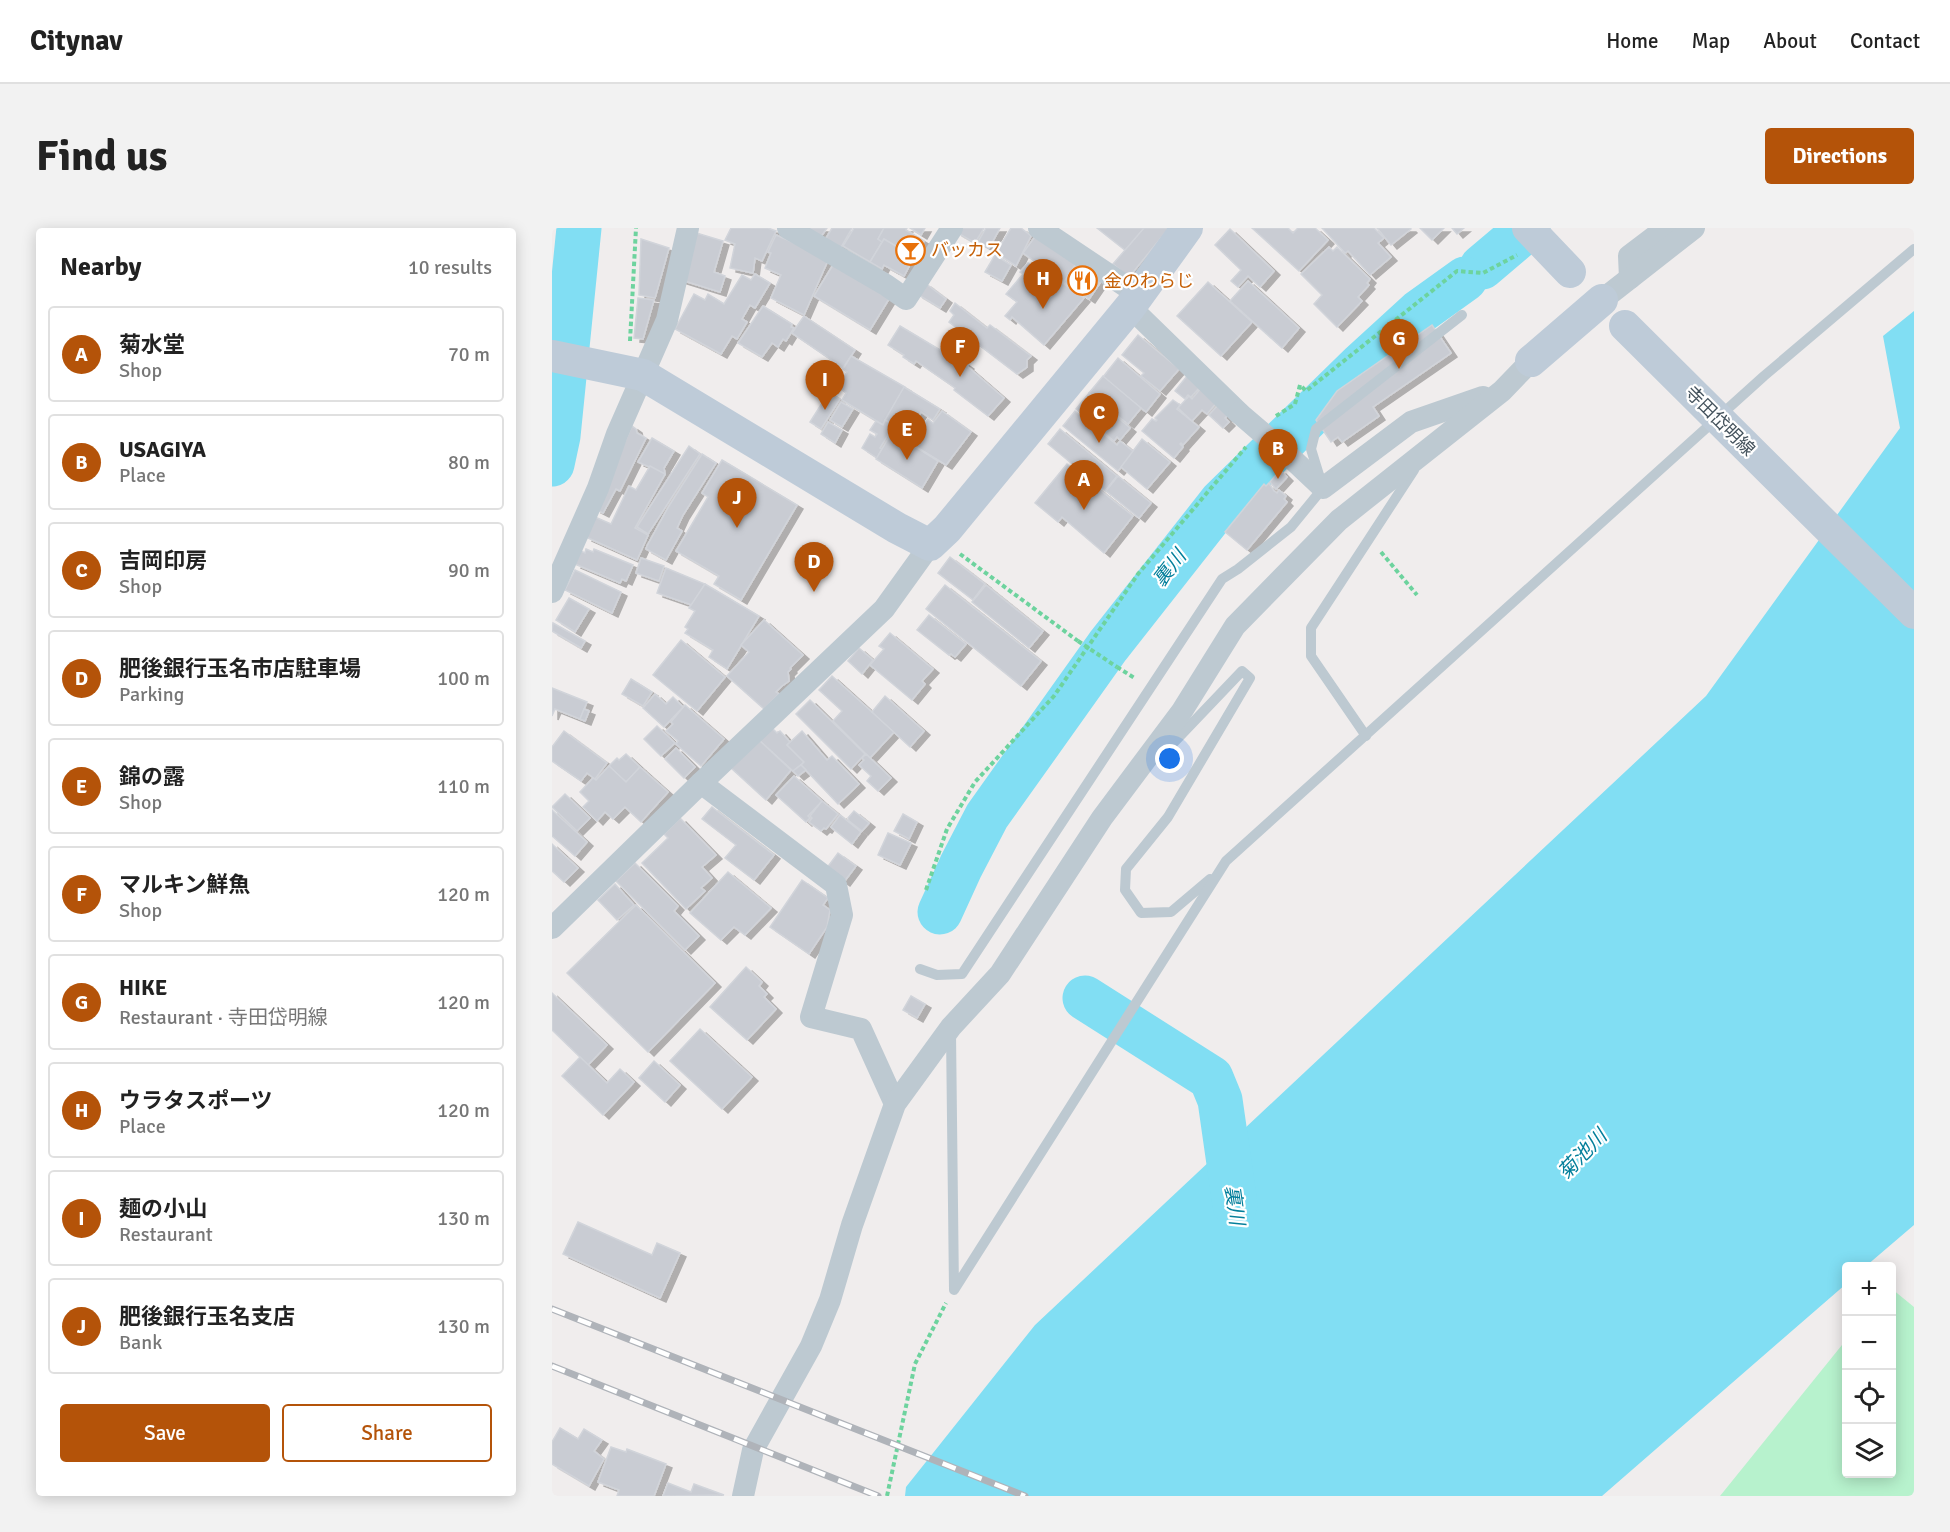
<!DOCTYPE html>
<html lang="en">
<head>
<meta charset="utf-8">
<style>
	:root { --surface:#fff; --page:#f2f2f2; --text:#222; --muted:#767676; --line:#e0e0e0; --accent:#b45309 }
	body { margin:0; font-family:Signika,"Noto Sans JP",sans-serif; background:var(--page); color:var(--text) }
	.controls { position:absolute; right:18px; bottom:18px; display:grid; overflow:hidden; border-radius:6px; box-shadow:0 3px 15px #0003 }
	.controls button { width:54px; height:54px; display:grid; place-items:center; padding:0; border:0; border-bottom:2px solid var(--line); background:var(--surface); color:var(--text); font:30px sans-serif }
	.you { position:absolute; left:618px; top:531px; width:21px; height:21px; margin:-15px; border:4px solid #fff; border-radius:50%; background:#1a73e8; box-shadow:0 0 0 9px #1a73e833 }
	.badge { display:grid; place-items:center; width:39px; height:39px; border-radius:50%; background:var(--accent); color:#fff; font-size:20px; font-weight:700 }
	.pin { position:absolute; translate:-50% -50px; filter:drop-shadow(0 2px 3px #0008) }
	.pin::after { content:''; position:absolute; top:32px; width:21px; height:18px; background:inherit; clip-path:polygon(0 0,100% 0,50% 100%) }
	.list { margin:0; padding:0; list-style:none }
	h2 { display:flex; justify-content:space-between; align-items:center; height:78px; margin:0; padding:0 24px; font-size:26px }
	h2 small { font-size:20px; font-weight:400; color:var(--muted) }
	.list li { display:grid; grid-template-columns:39px 1fr auto; gap:18px; align-items:center; box-sizing:border-box; height:96px; margin:0 12px 12px; padding:0 12px; border:2px solid var(--line); border-radius:6px }
	.list b { display:block; font-size:22px; white-space:nowrap }
	.list p { margin:0; font-size:20px; white-space:nowrap; color:var(--muted) }
	.list em { font-size:20px; font-style:normal; color:var(--muted) }
	.actions { display:flex; gap:12px; padding:18px 24px }
	.actions a { flex:1; padding:14px 0; border:2px solid var(--accent); border-radius:6px; text-align:center; font-size:21px; color:var(--accent) }
	.actions .main { background:var(--accent); color:#fff }
	.icon { flex:none; width:33px; height:33px; fill:none; stroke:currentColor; stroke-width:2; stroke-linecap:round; stroke-linejoin:round }
	.map { position:relative; flex:none; width:1362px; height:1268px; overflow:hidden; border-radius:6px }
	header { display:flex; align-items:center; gap:36px; box-sizing:border-box; height:84px; padding:0 30px; background:var(--surface); border-bottom:2px solid var(--line) }
	header strong { font-size:28px }
	nav { display:flex; gap:33px; margin-inline-start:auto; font-size:21px }
	.intro { display:flex; align-items:center; justify-content:space-between; box-sizing:border-box; height:144px; padding:0 36px }
	h1 { margin:0; font-size:42px }
	.button { padding:15px 27px; border-radius:6px; background:var(--accent); color:#fff; font-size:21px; font-weight:700 }
	main { display:flex; gap:36px; padding:0 36px }
	aside { flex:1; background:var(--surface); border-radius:6px; box-shadow:0 3px 15px #0003 }
	.map>svg:first-child { display:block }
	.green { fill:#b7f2cd }
	.water { fill:#81def3 }
	.lines { fill:none; stroke-linecap:round; stroke-linejoin:round }
	.river { stroke:#81def3; stroke-width:45 }
	.building { fill:#c9ccd3; stroke:#d1d4da; stroke-width:1.5; filter:url(#shadow) }
	.path { stroke:#6dd39e; stroke-width:4; stroke-dasharray:4.5 3; stroke-linecap:butt }
	.lane { stroke:#bdc9d1; stroke-width:10 }
	.street { stroke:#bdc9d1; stroke-width:22 }
	.secondary { stroke:#becbd8; stroke-width:32 }
	.rail-casing { stroke:#afb3b9; stroke-width:7 }
	.rail { stroke:#fff; stroke-width:4.5; stroke-dasharray:14; stroke-linecap:butt }
	.path-bridge { stroke:#6dd39e; stroke-width:4; stroke-dasharray:4.5 3; stroke-linecap:butt }
	.street-bridge { stroke:#bdc9d1; stroke-width:22 }
	.secondary-bridge { stroke:#becbd8; stroke-width:32 }
	.labels { text-anchor:middle; stroke-width:4.5; stroke-linejoin:round; paint-order:stroke }
	.food-label { font-size:18px; fill:#c56008; stroke:#fff; text-anchor:start }
	.street-label { font-size:18px; fill:#44525c; stroke:#fff }
	.water-label { font-size:20px; font-style:italic; fill:#037f9b; stroke:#fff }
</style>
</head>
<body>
<header>
<strong>Citynav</strong>
<nav><a>Home</a><a>Map</a><a>About</a><a>Contact</a></nav>
</header>
<div class="intro"><h1>Find us</h1><a class="button">Directions</a></div>
<main>
<aside>
<h2>Nearby<small>10 results</small></h2>
<ul class="list">
<li><span class="badge">A</span><div><b>菊水堂</b><p>Shop</p></div><em>70 m</em></li>
<li><span class="badge">B</span><div><b>USAGIYA</b><p>Place</p></div><em>80 m</em></li>
<li><span class="badge">C</span><div><b>吉岡印房</b><p>Shop</p></div><em>90 m</em></li>
<li><span class="badge">D</span><div><b>肥後銀行玉名市店駐車場</b><p>Parking</p></div><em>100 m</em></li>
<li><span class="badge">E</span><div><b>錦の露</b><p>Shop</p></div><em>110 m</em></li>
<li><span class="badge">F</span><div><b>マルキン鮮魚</b><p>Shop</p></div><em>120 m</em></li>
<li><span class="badge">G</span><div><b>HIKE</b><p>Restaurant · 寺田岱明線</p></div><em>120 m</em></li>
<li><span class="badge">H</span><div><b>ウラタスポーツ</b><p>Place</p></div><em>120 m</em></li>
<li><span class="badge">I</span><div><b>麺の小山</b><p>Restaurant</p></div><em>130 m</em></li>
<li><span class="badge">J</span><div><b>肥後銀行玉名支店</b><p>Bank</p></div><em>130 m</em></li>
</ul>
<div class="actions"><a class="main">Save</a><a>Share</a></div>
</aside>
<div class="map">
<svg width="1362" height="1268" viewBox="0 0 1362 1268">
	<defs>
		<filter id="shadow"><feDropShadow dx="6" dy="4" stdDeviation="0" flood-color="#0004"/></filter>
	</defs>
	<rect width="100%" height="100%" fill="#f0eded"/>
	<polygon class="green" points="1340,1061 1362,1079 1362,1268 1168,1268 1294,1112 1294,1246 1340,1246"/>
	<polygon class="water" points="1362,83 1362,997 1314,1038 1294,1038 1294,1056 1050,1268 353,1268 354,1259 483,1097 1154,468 1348,200 1331,108"/>
	<g class="lines">
		<g class="river">
			<polyline points="930,39 976,0"/>
			<polyline points="0,236 6,208 27,0"/>
			<polyline points="388,684 409,638 435,588 556,418 670,273 809,137 867,84 913,51"/>
			<polyline points="533,770 659,850 668,872 683,977"/>
		</g>
	</g>
	<g class="building">
		<polygon points="179,0 216,0 224,3 210,33 203,30 201,45 178,40 183,16 173,12"/>
		<polygon points="248,0 275,0 268,10"/>
		<polygon points="280,0 300,0 288,21 273,12"/>
		<polygon points="302,0 332,0 326,11 330,14 318,34 291,18"/>
		<polygon points="332,0 355,0 354,2 372,13 362,29 332,11 330,14 326,11"/>
		<polygon points="358,0 373,0 369,7"/>
		<polygon points="406,0 432,0 423,15 404,4"/>
		<polygon points="434,0 448,0 437,20 426,14"/>
		<polygon points="459,0 469,0 479,8 464,38 444,25"/>
		<polygon points="545,0 592,0 574,23"/>
		<polygon points="592,0 617,0 577,49 561,36"/>
		<polygon points="700,0 736,0 741,5 746,0 763,0 776,12 747,43"/>
		<polygon points="770,0 822,0 832,10 826,15 839,29 818,47 796,23 793,25"/>
		<polygon points="825,0 858,0 859,1 839,17"/>
		<polygon points="868,0 892,0 880,12"/>
		<polygon points="900,0 912,0 905,6"/>
		<polygon points="678,1 722,43 708,59 696,48 686,59 679,53 689,42 663,17"/>
		<polygon points="141,4 171,13 162,44 173,48 168,64 126,51"/>
		<polygon points="485,6 525,34 512,54 471,25"/>
		<polygon points="224,7 277,30 252,87 219,70 229,47 213,40 219,25 216,24"/>
		<polygon points="89,11 117,20 103,70 87,67"/>
		<polygon points="332,11 362,29 352,48 332,37 330,41 318,34"/>
		<polygon points="777,19 781,23 785,19 818,51 815,55 817,57 806,69 810,73 785,99 762,76 770,67 749,46"/>
		<polygon points="443,27 459,37 450,53 433,44"/>
		<polygon points="284,32 340,66 318,102 262,68"/>
		<polygon points="525,34 550,52 537,71 512,54"/>
		<polygon points="476,35 497,46 532,70 492,117 460,89 458,92 453,88 465,74 454,66 471,46 468,44"/>
		<polygon points="203,46 218,55 203,80 198,77 190,91 195,94 185,111 180,108 169,126 123,101 142,66 153,72 156,66 172,76 190,47 199,52"/>
		<polygon points="696,53 747,100 730,120 678,73"/>
		<polygon points="656,54 700,94 669,128 625,88"/>
		<polygon points="373,55 394,71 388,80 365,66"/>
		<polygon points="86,70 102,72 91,111 82,110"/>
		<polygon points="403,75 435,100 438,97 479,128 475,132 475,139 465,146 397,94 402,87 398,83"/>
		<polygon points="211,78 240,96 239,99 242,100 234,113 231,111 226,119 220,115 210,129 186,115"/>
		<polygon points="252,88 303,122 291,140 240,105"/>
		<polygon points="880,97 899,125 821,179 827,188 790,214 786,209 779,214 764,192 785,163"/>
		<polygon points="348,98 388,122 390,119 416,137 415,138 452,170 436,188 402,162 403,160 364,133 362,136 351,129 352,127 336,117"/>
		<polygon points="586,107 627,141 608,163 589,148 592,145 570,127"/>
		<polygon points="299,128 353,159 331,197 290,172 294,165 286,159 295,144 291,141"/>
		<polygon points="566,130 608,166 594,184 551,149"/>
		<polygon points="551,148 589,180 576,196 537,165"/>
		<polygon points="635,148 648,159 639,169 636,167 633,171 623,163"/>
		<polygon points="352,159 388,181 381,192 369,184 356,206 333,192"/>
		<polygon points="650,159 666,173 655,186 650,182 640,193 626,180 637,168 640,171"/>
		<polygon points="277,164 288,171 269,201 258,194"/>
		<polygon points="537,165 578,200 568,212 565,209 562,213 524,181"/>
		<polygon points="621,172 628,177 625,181 647,199 631,217 629,215 628,216 631,219 622,230 590,203 600,191 604,193 605,192 603,190"/>
		<polygon points="289,174 301,181 290,199 278,192"/>
		<polygon points="666,177 676,187 673,190 677,194 671,200 657,187"/>
		<polygon points="390,183 419,204 394,237 358,215 376,191 381,195"/>
		<polygon points="523,183 565,217 568,213 582,224 566,243 511,198"/>
		<polygon points="333,192 342,197 328,220 330,221 325,230 310,220 318,206 323,209 325,206 318,202 324,193 331,197"/>
		<polygon points="276,194 290,202 283,215 269,206"/>
		<polygon points="80,198 84,201 85,205 94,210 68,263 64,261 51,285 43,281"/>
		<polygon points="508,201 565,248 553,263 496,216"/>
		<polygon points="340,204 386,233 370,260 324,231"/>
		<polygon points="100,210 122,223 112,240 113,246 86,234"/>
		<polygon points="590,211 618,234 595,261 569,239"/>
		<polygon points="137,218 148,226 96,306 85,299"/>
		<polygon points="150,226 164,235 131,287 125,300 130,303 114,332 94,321 95,318 117,278"/>
		<polygon points="170,232 245,277 189,372 162,356 167,348 124,323 156,269 150,265"/>
		<polygon points="515,236 581,288 552,325 510,289 506,294 483,275"/>
		<polygon points="98,238 113,246 83,300 96,307 85,332 34,309 43,289 59,296 77,258 84,262"/>
		<polygon points="728,242 735,249 724,261 718,254"/>
		<polygon points="566,248 599,275 587,290 554,263"/>
		<polygon points="717,255 722,263 725,265 727,262 734,268 732,271 735,274 695,322 673,304 712,256 714,258"/>
		<polygon points="34,321 41,324 42,321 81,337 74,353 70,351 68,355 23,336 29,323 33,325"/>
		<polygon points="398,329 433,356 421,372 386,345"/>
		<polygon points="89,330 112,338 107,353 84,345"/>
		<polygon points="114,340 153,356 140,377 105,365"/>
		<polygon points="23,342 69,364 60,385 13,362"/>
		<polygon points="153,356 207,388 175,441 157,429 161,422 133,405 136,401 133,399 143,383 137,380"/>
		<polygon points="393,357 489,433 469,458 374,381"/>
		<polygon points="434,357 491,403 477,420 420,374"/>
		<polygon points="17,370 37,381 23,404 4,392"/>
		<polygon points="377,387 414,416 403,429 399,426 397,427 365,402"/>
		<polygon points="212,392 251,427 238,440 239,441 236,444 237,453 230,458 224,464 227,466 212,481 175,448 197,424 189,417"/>
		<polygon points="1,395 33,413 29,420 0,403"/>
		<polygon points="338,405 381,441 370,453 373,456 360,472 318,437 332,421 327,418"/>
		<polygon points="129,412 173,449 145,483 101,447"/>
		<polygon points="307,420 321,432 310,446 296,433"/>
		<polygon points="280,448 342,504 318,530 281,493 290,483 267,462"/>
		<polygon points="79,451 100,464 91,478 70,466"/>
		<polygon points="0,460 35,474 28,491 3,481 0,488"/>
		<polygon points="103,466 114,476 121,469 131,479 112,499 91,480"/>
		<polygon points="333,468 372,503 358,519 320,484"/>
		<polygon points="258,472 313,526 299,541 244,486"/>
		<polygon points="133,477 172,511 149,538 124,516 126,513 114,503 121,496 119,494"/>
		<polygon points="32,481 37,483 33,493 28,491"/>
		<polygon points="105,498 123,515 109,528 92,511"/>
		<polygon points="220,500 225,505 228,503 238,514 235,517 252,534 241,543 207,512"/>
		<polygon points="12,503 55,535 43,551 35,545 29,553 0,533 0,519"/>
		<polygon points="250,503 275,532 280,528 307,556 286,576 249,537 252,534 235,517"/>
		<polygon points="207,512 239,542 214,572 179,540"/>
		<polygon points="124,520 143,539 132,550 113,531"/>
		<polygon points="74,526 88,539 74,554 57,538 65,530 67,532"/>
		<polygon points="314,526 339,550 326,563 315,553 319,548 307,537 312,532 310,530"/>
		<polygon points="249,537 254,542 246,548 241,543"/>
		<polygon points="57,538 74,554 88,539 116,564 89,594 73,579 61,591 53,584 45,593 31,579 37,573 28,564 41,550 44,552"/>
		<polygon points="242,548 270,573 256,588 258,590 254,594 224,567"/>
		<polygon points="13,566 38,590 25,603 0,579"/>
		<polygon points="270,573 286,586 274,601 272,600 269,603 257,594 260,590 258,588"/>
		<polygon points="160,579 222,627 202,652 173,630 184,617 150,591"/>
		<polygon points="0,582 35,614 23,628 0,608"/>
		<polygon points="302,583 317,595 310,603 297,593 296,590"/>
		<polygon points="351,586 365,594 357,611 342,603"/>
		<polygon points="288,587 309,604 300,616 279,599"/>
		<polygon points="128,590 164,627 150,639 160,650 149,660 153,663 134,681 90,635 116,610 112,606"/>
		<polygon points="336,605 359,615 348,637 326,627"/>
		<polygon points="0,616 26,640 12,654 0,643"/>
		<polygon points="286,625 304,638 292,654 274,641"/>
		<polygon points="83,635 126,678 122,683 147,708 133,722 64,653"/>
		<polygon points="176,644 219,680 193,707 182,699 169,712 138,685"/>
		<polygon points="250,652 276,670 271,677 278,682 275,699 257,726 218,699"/>
		<polygon points="63,656 82,677 65,692 46,672"/>
		<polygon points="84,677 163,755 96,824 15,745"/>
		<polygon points="194,739 210,754 207,758 215,766 212,769 224,781 195,812 158,779"/>
		<polygon points="0,765 55,817 36,837 0,802"/>
		<polygon points="359,768 373,776 365,790 351,782"/>
		<polygon points="148,801 200,849 170,881 118,833"/>
		<polygon points="28,829 55,855 68,841 82,854 51,887 10,848"/>
		<polygon points="102,833 128,857 113,874 87,850"/>
		<polygon points="26,994 100,1027 105,1015 128,1025 108,1070 11,1026"/>
		<polygon points="8,1200 26,1211 32,1201 50,1212 42,1223 52,1231 37,1258 0,1236 0,1214"/>
		<polygon points="59,1219 74,1224 75,1221 114,1236 102,1268 65,1268 67,1262 46,1254"/>
		<polygon points="116,1255 139,1264 142,1256 172,1267 111,1268"/>
	</g>
	<g class="lines">
		<g class="path">
			<polyline points="78,113 84,0"/>
			<polyline points="724,188 743,176 748,157 754,163 905,43 931,45 965,27"/>
			<polyline points="829,324 865,367"/>
			<polyline points="408,326 526,413"/>
			<polyline points="565,439 584,451"/>
			<polyline points="374,662 395,601 423,554 502,468 586,346 694,219"/>
			<polyline points="335,1268 363,1136 394,1075"/>
		</g>
		<g class="lane">
			<polyline points="814,508 759,428 759,400 862,242"/>
			<polyline points="608,529 690,443 698,450 616,589 574,641 573,662 589,685 619,684 658,651"/>
			<polyline points="368,741 385,747 410,746 670,351 686,341 739,299 771,260 759,221 764,201 910,87"/>
			<polyline points="399,805 402,1062 674,633 1212,148 1362,21"/>
		</g>
		<g class="street">
			<polyline points="236,0 334,57 354,71 400,0"/>
			<polyline points="487,0 587,67"/>
			<polyline points="1078,50 1077,28 1114,0"/>
			<polyline points="1050,72 1142,0"/>
			<polyline points="578,79 687,185"/>
			<polyline points="737,228 771,260 859,194 931,169"/>
			<polyline points="0,364 46,260 65,206 115,92 136,0"/>
			<polyline points="149,555 284,657 290,687 259,789 309,801 343,876"/>
			<polyline points="0,700 149,555 332,381 378,317"/>
			<polyline points="191,1268 201,1222 259,1118 278,1072 300,997 343,876 399,799 448,746 550,590 630,483 683,398 787,292 950,163 979,133"/>
		</g>
		<g class="secondary">
			<polyline points="0,128 91,147 345,300 378,317 395,301 578,79 635,0"/>
			<polyline points="979,133 1050,72"/>
		</g>
		<defs>
			<g id="rail">
				<polyline points="0,1081 473,1268"/>
				<polyline points="0,1138 326,1268"/>
			</g>
		</defs>
		<use href="#rail" class="rail-casing"/>
		<use href="#rail" class="rail"/>
		<polyline class="path-bridge" points="526,413 565,439"/>
		<polyline class="street-bridge" points="687,185 737,228"/>
		<g class="secondary-bridge">
			<polyline points="976,0 1018,44"/>
			<polyline points="1073,98 1362,385"/>
		</g>
	</g>
	<defs>
		<symbol id="bar-ring" viewBox="-11 -11 22 22"><circle r="9.5" fill="#fff" stroke="#e8710a" stroke-width="1.5"/><path d="M-6-5H6L.8 .8V4.5H3.5V6h-7V4.5H-.8V.8Z" fill="#e8710a"/></symbol>
		<symbol id="restaurant-ring" viewBox="-11 -11 22 22"><circle r="9.5" fill="#fff" stroke="#e8710a" stroke-width="1.5"/><path d="M-5-6h1v4h1v-4h1v4h1v-4h1v5L-1.5 .5V6h-2V.5L-5-1ZM5-6V6H3V1.5H1.5Q1.5-4 5-6Z" fill="#e8710a"/></symbol>
	</defs>
	<g fill-rule="evenodd">
		<use href="#bar-ring" x="342" y="6" width="33" height="33"/>
		<use href="#restaurant-ring" x="514" y="36" width="33" height="33"/>
	</g>
	<g class="labels">
		<g class="food-label">
			<text x="379" y="28">バッカス</text>
			<text x="552" y="59">金のわらじ</text>
		</g>
		<g class="street-label">
			<text transform="translate(1168 193) rotate(45)" y="6">寺田岱明線</text>
		</g>
		<g class="water-label">
			<text transform="translate(617 340) rotate(-52)" y="7">裏川</text>
			<text transform="translate(1030 926) rotate(-46)" y="7">菊池川</text>
			<text transform="translate(683 977) rotate(82)" y="7">裏川</text>
		</g>
	</g>
</svg>
<div class="controls">
<button>+</button>
<button>−</button>
<button><svg class="icon" aria-label="locate" viewBox="0 0 24 24"><circle cx="12" cy="12" r="6"/><path d="M12 2v4M12 18v4M2 12h4M18 12h4"/></svg></button>
<button><svg class="icon" aria-label="layers" viewBox="0 0 24 24"><path d="M12 4l9 5-9 5-9-5zM3 14l9 5 9-5"/></svg></button>
</div>
<div class="you"></div>
<div class="pin badge" style="left:532px;top:282px">A</div>
<div class="pin badge" style="left:726px;top:251px">B</div>
<div class="pin badge" style="left:547px;top:215px">C</div>
<div class="pin badge" style="left:262px;top:364px">D</div>
<div class="pin badge" style="left:355px;top:232px">E</div>
<div class="pin badge" style="left:408px;top:149px">F</div>
<div class="pin badge" style="left:847px;top:141px">G</div>
<div class="pin badge" style="left:491px;top:81px">H</div>
<div class="pin badge" style="left:273px;top:182px">I</div>
<div class="pin badge" style="left:185px;top:300px">J</div>
</div>
</main>
</body>
</html>
